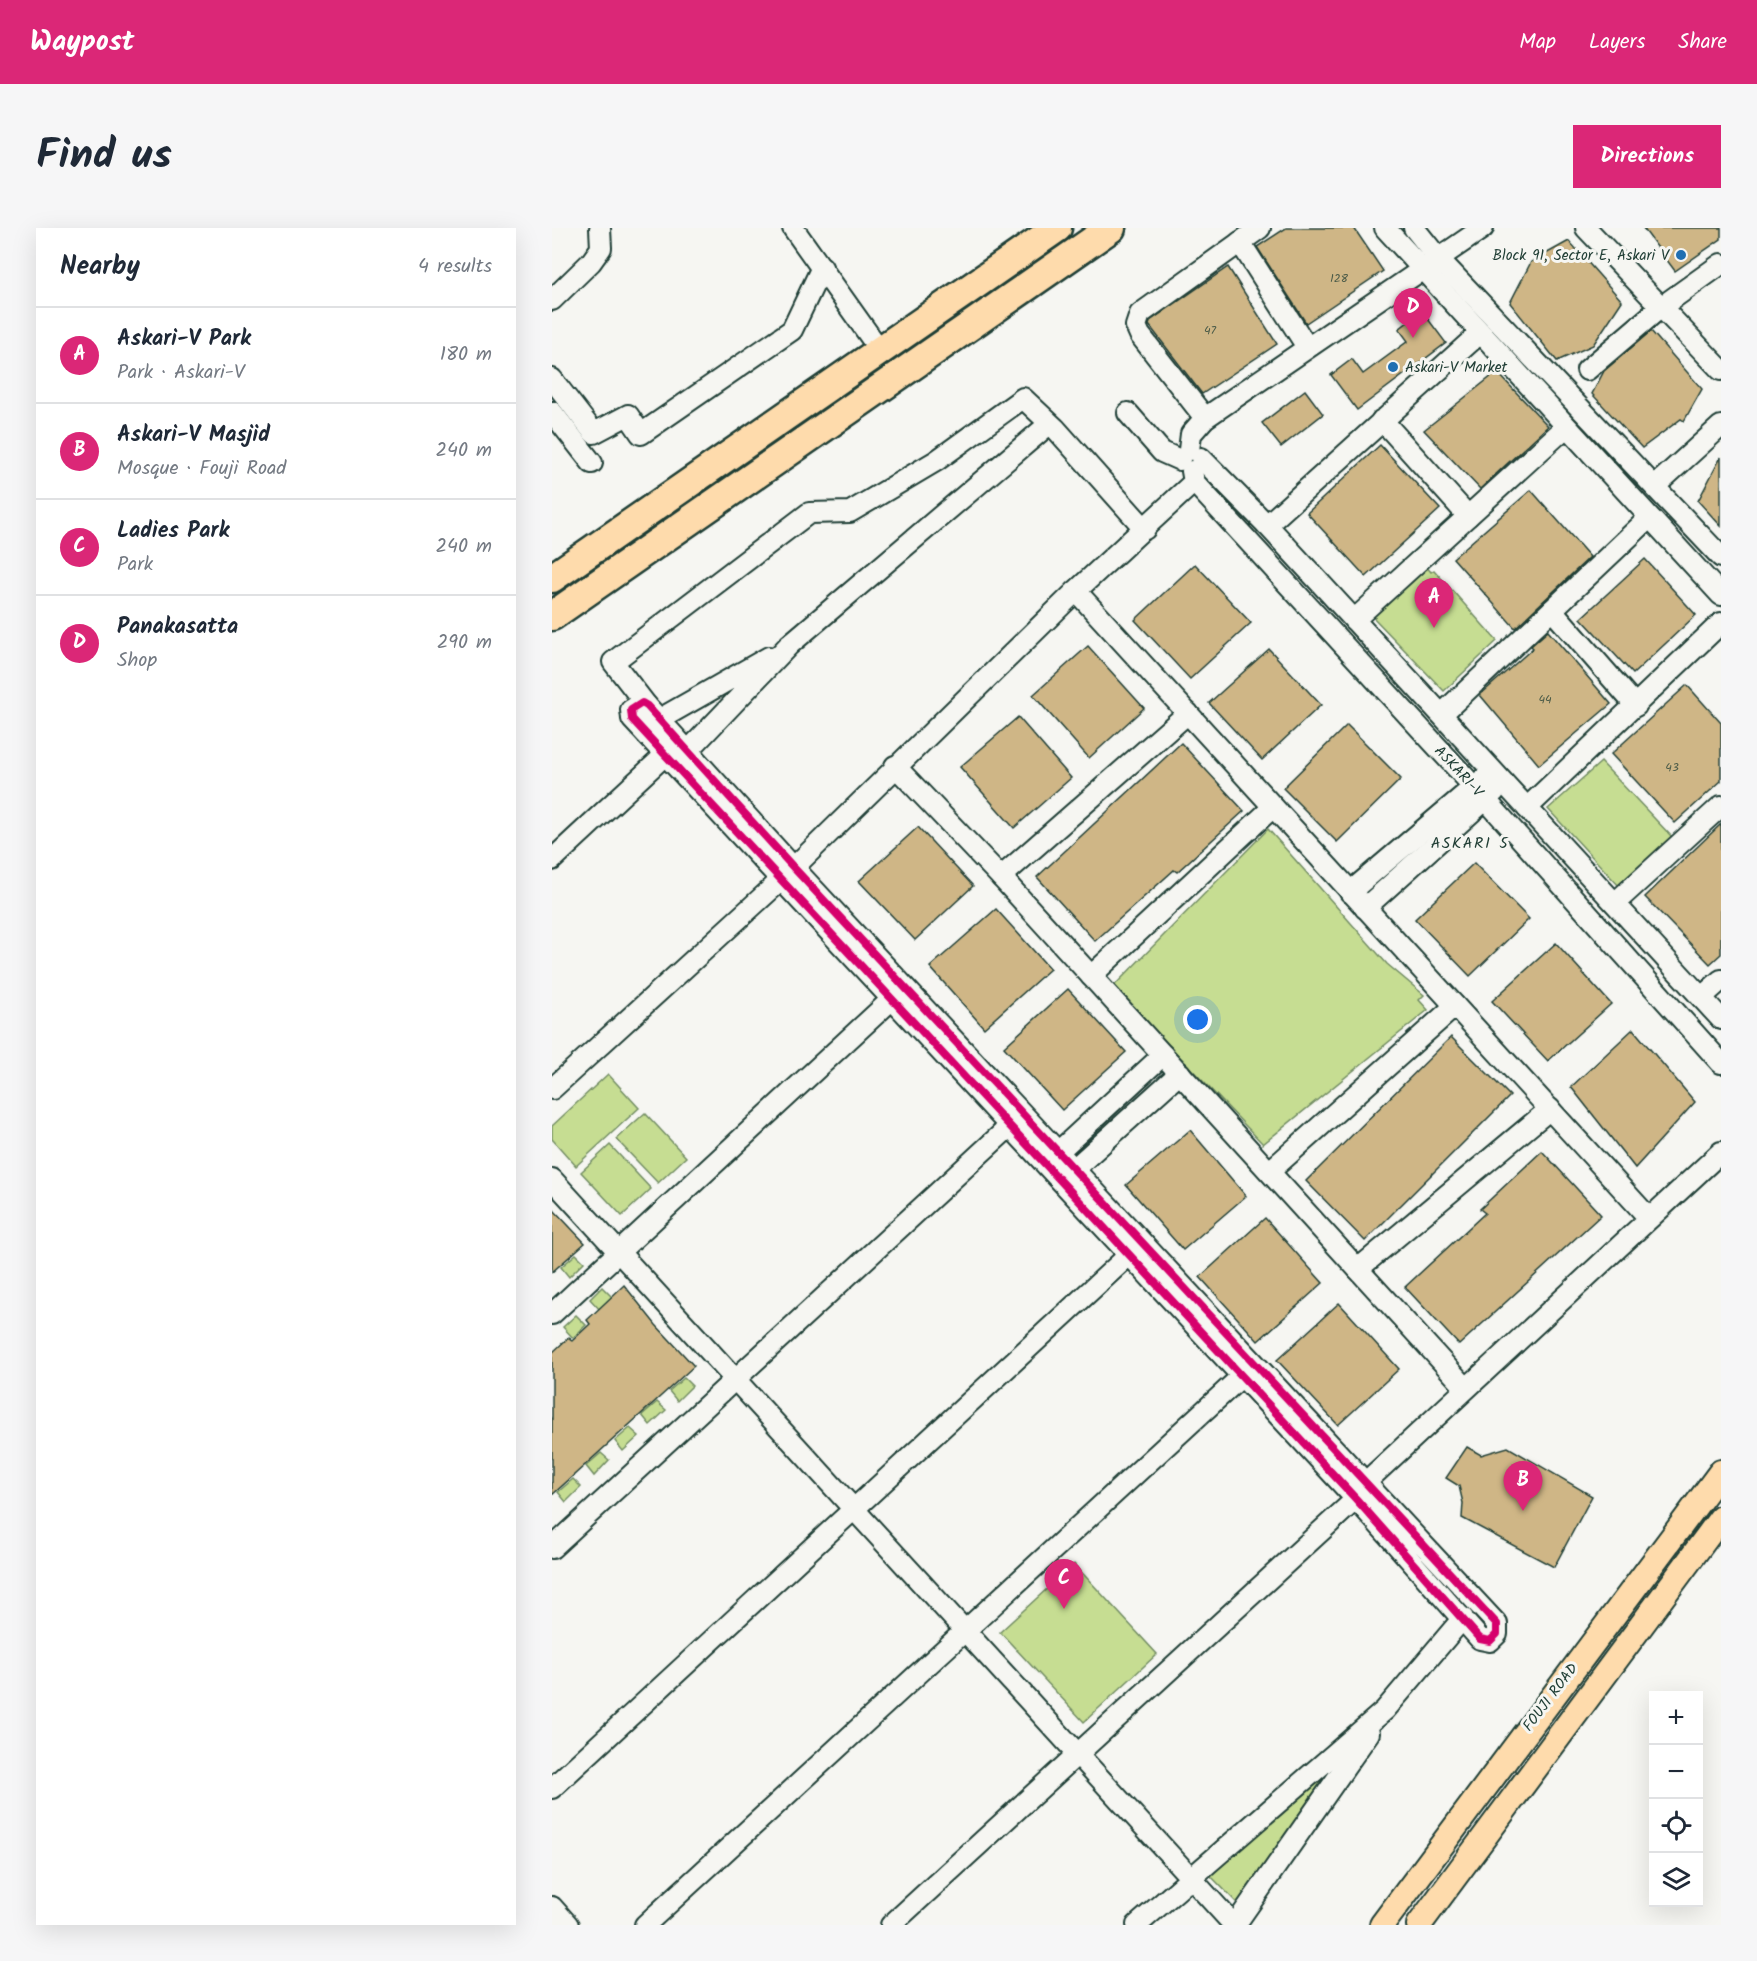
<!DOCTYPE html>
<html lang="en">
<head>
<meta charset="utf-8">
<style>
	:root { --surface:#fff; --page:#f6f6f7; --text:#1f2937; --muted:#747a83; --line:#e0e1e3; --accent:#db2777 }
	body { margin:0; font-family:Kalam,sans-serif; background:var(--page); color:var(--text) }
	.controls { position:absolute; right:18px; bottom:18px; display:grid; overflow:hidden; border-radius:0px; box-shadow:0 6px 24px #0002 }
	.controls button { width:54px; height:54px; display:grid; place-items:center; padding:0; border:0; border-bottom:2px solid var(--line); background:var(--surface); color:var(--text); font:30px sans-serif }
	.you { position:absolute; left:646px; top:792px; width:21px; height:21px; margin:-15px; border:4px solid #fff; border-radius:50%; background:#1a73e8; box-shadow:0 0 0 9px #1a73e833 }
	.badge { display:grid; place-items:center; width:39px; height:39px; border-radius:50%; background:var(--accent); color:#fff; font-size:20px; font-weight:700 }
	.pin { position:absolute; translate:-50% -50px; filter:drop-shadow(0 2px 3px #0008) }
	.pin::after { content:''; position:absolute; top:32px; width:21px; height:18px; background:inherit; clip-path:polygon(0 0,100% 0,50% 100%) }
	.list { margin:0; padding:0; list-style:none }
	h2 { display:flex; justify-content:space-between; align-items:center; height:78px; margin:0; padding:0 24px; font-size:26px }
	h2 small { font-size:20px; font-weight:400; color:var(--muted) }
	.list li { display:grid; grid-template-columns:39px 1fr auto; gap:18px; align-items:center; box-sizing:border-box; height:96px; padding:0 24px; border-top:2px solid var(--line) }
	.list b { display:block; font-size:22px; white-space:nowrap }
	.list p { margin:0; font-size:20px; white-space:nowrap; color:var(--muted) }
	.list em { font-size:20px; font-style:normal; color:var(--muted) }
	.icon { flex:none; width:33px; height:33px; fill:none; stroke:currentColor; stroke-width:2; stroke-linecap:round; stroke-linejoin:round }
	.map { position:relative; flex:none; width:1169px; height:1697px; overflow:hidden; border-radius:0px }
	header { display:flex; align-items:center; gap:36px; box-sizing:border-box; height:84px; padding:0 30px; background:var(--accent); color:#fff }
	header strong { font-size:28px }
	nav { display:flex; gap:33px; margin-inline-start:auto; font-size:21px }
	.intro { display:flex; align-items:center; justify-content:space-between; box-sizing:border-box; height:144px; padding:0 36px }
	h1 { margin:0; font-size:42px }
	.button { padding:15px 27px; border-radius:0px; background:var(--accent); color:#fff; font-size:21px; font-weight:700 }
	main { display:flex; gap:36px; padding:0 36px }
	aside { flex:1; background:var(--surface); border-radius:0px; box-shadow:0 6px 24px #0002 }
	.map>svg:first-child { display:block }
	.green { fill:#c6dd92; stroke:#728d63; stroke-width:1.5 }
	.building { fill:#cfb686; stroke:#1f3d34; stroke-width:1.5 }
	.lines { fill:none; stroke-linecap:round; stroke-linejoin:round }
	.minor-casing { stroke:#1f3d34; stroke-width:24 }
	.major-casing { stroke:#1f3d34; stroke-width:28 }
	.highway-casing { stroke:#1f3d34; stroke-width:33 }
	.minor { stroke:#f6f6f2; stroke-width:20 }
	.major { stroke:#fedbac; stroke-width:24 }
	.highway { stroke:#fedbac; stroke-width:28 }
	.cycleway-casing { stroke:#f6f6f2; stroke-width:11 }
	.cycleway { stroke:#d6006c; stroke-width:8 }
	.poi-dot { fill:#1f6fb2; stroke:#f6f6f2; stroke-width:2 }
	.labels { text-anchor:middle; stroke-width:6; stroke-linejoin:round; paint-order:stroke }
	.number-label { font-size:12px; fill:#4b5b48 }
	.poi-label { font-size:15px; fill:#1f3d34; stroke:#f6f6f2; text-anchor:end }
	.street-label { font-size:15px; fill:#1f3d34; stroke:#f6f6f2 }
	.neighbourhood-label { font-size:16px; letter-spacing:1.5px; fill:#1f3d34; stroke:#f6f6f2 }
</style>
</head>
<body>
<header>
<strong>Waypost</strong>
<nav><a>Map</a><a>Layers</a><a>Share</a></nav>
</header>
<div class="intro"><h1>Find us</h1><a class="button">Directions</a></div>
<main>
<aside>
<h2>Nearby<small>4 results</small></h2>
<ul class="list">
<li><span class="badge">A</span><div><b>Askari-V Park</b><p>Park · Askari-V</p></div><em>180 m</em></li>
<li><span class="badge">B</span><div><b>Askari-V Masjid</b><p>Mosque · Fouji Road</p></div><em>240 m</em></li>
<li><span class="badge">C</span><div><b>Ladies Park</b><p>Park</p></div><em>240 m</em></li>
<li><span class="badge">D</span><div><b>Panakasatta</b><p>Shop</p></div><em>290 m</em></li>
</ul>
</aside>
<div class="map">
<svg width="1169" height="1697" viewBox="0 0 1169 1697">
	<rect width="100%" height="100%" fill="#f6f6f2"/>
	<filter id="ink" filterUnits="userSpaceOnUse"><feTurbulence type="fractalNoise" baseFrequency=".0167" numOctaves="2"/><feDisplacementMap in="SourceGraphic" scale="12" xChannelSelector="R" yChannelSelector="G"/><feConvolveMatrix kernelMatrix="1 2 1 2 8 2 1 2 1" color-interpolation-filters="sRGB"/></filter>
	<g filter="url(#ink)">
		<g class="green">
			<polygon points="872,336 879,344 882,342 945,413 892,463 819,387"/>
			<polygon points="1049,534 1120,609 1067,658 996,581"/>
			<polygon points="716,601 835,736 872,767 867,772 876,782 711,916 561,759"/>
			<polygon points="56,846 87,880 24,938 0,911 0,898"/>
			<polygon points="93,885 134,929 106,955 64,911"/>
			<polygon points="58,917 99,961 70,988 29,944"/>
			<polygon points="24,1026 32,1034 17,1049 9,1039"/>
			<polygon points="50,1059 60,1069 48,1082 38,1071"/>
			<polygon points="24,1087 34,1097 21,1110 11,1099"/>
			<polygon points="132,1150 140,1158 125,1173 117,1163"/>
			<polygon points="105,1174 114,1182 98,1197 90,1187"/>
			<polygon points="78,1200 87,1208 71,1223 63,1213"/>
			<polygon points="49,1225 57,1232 42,1248 34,1238"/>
			<polygon points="21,1251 29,1259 14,1274 6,1264"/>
			<polygon points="522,1336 605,1426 532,1494 448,1404"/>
			<polygon points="799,1522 686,1676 655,1644"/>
		</g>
		<g class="building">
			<polygon points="734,0 802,0 831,43 754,95 705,19"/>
			<polygon points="1091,0 1169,0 1169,11 1123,43"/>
			<polygon points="1017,13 1070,73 1041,117 1005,133 958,75 979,34"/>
			<polygon points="676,39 725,116 650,166 597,97 598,93"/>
			<polygon points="870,83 894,115 805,182 779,147 800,131 811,146 856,113 847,101"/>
			<polygon points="1099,103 1150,161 1132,193 1129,191 1090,220 1040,166 1052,143"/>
			<polygon points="945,144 996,198 928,261 872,202"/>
			<polygon points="753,162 771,186 729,219 710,195"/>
			<polygon points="828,217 888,281 814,349 755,285"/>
			<polygon points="1169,229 1169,298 1146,273"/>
			<polygon points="979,262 1038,329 963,400 901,330"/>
			<polygon points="1093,331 1144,387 1081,446 1029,390"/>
			<polygon points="643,336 699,395 638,451 583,392"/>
			<polygon points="996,403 1059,476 987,537 928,467 981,420 979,418"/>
			<polygon points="536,418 592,480 537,530 481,467"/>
			<polygon points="717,421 769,477 710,532 657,475"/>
			<polygon points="1135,457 1169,495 1169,553 1123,595 1059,526"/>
			<polygon points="466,489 519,550 462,600 408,539"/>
			<polygon points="795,497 849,551 785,614 731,560"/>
			<polygon points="629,515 692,583 625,644 622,642 543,713 485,649"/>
			<polygon points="1169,596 1169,726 1158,736 1093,669"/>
			<polygon points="366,599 421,658 363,712 307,653"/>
			<polygon points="922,635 977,691 918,748 863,691"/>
			<polygon points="444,681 498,741 432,800 378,739"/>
			<polygon points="1004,715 1059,776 996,833 940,773"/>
			<polygon points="516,761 574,824 510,882 452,819"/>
			<polygon points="1081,801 1143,874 1083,940 1019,859"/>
			<polygon points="899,809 958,868 813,1013 754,953"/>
			<polygon points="638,902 694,968 631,1022 574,957"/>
			<polygon points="990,923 1049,987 907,1117 853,1059 933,985 928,981"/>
			<polygon points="0,980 33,1015 0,1044"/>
			<polygon points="713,990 771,1055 706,1113 648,1049"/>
			<polygon points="72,1057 104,1097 142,1138 0,1267 0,1125 17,1109 20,1113 38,1096 35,1092"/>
			<polygon points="787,1075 847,1141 786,1197 725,1132"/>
			<polygon points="915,1219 929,1227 956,1219 1040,1268 1002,1339 910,1290 911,1275 907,1258 894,1250"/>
		</g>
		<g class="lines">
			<defs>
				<g id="minor">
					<polyline points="241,0 327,121"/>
					<polyline points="833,0 1169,367"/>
					<polyline points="862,0 886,30 1169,329"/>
					<polyline points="1034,0 1169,142"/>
					<polyline points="688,14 755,119"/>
					<polyline points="0,72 39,34 49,20 48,0"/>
					<polyline points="1035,142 1109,79 1169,36"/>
					<polyline points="0,151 42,205 76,187 89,206 240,102 270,39"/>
					<polyline points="0,184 40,235"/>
					<polyline points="576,185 610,224 628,232"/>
					<polyline points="653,190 588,107 584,98 588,86 708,0"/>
					<polyline points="830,192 916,288"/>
					<polyline points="637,222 639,206 653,190 931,0"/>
					<polyline points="649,230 715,297 1169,791"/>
					<polyline points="642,254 934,572 1169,835"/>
					<polyline points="1104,257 1169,198"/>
					<polyline points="715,297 928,105"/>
					<polyline points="524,363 1097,990"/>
					<polyline points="1000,382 1084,478"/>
					<polyline points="802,392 1014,199"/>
					<polygon points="90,475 95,478 241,639 945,1396 945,1406 938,1413 928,1411 804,1271 80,491 79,482"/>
					<polyline points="95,478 61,434 257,285 298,284 384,233 471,170 503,200 593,301"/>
					<polyline points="890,486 1097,290"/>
					<polyline points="108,491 217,429"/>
					<polyline points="137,522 237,417 496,197"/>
					<polyline points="343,538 449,649 914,1160"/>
					<polyline points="975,580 1169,395"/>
					<polyline points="0,632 113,527"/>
					<polyline points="449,649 636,485"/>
					<polyline points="798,664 931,551"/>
					<polyline points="1063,675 1169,578"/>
					<polyline points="813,680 943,563"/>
					<polyline points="539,748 721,579"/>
					<polyline points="1150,769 1169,752"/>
					<polyline points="0,861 229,652 524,363 642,254 640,243"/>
					<polyline points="507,923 611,827"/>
					<polyline points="523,940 628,845"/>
					<polyline points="718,943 903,778"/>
					<polyline points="0,951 682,1697"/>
					<polyline points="806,1041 998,881"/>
					<polyline points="0,1086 339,772"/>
					<polyline points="0,1320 457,899"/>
					<polyline points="0,1560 576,1028"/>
					<polyline points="0,1679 16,1697"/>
					<polyline points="93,1697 690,1148"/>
					<polyline points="339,1697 804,1271 814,1254 1169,924"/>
					<polyline points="585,1697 833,1482 911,1390"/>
					<polyline points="683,1697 817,1505"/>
				</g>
				<g id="major">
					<polyline points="830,1697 1169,1244"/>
					<polyline points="867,1697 1169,1290"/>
				</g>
				<g id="highway">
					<polyline points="0,350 505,0"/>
					<polyline points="0,388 559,0"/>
				</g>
			</defs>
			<use href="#minor" class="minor-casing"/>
			<use href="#major" class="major-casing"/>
			<use href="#highway" class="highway-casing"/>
			<use href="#minor" class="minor"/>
			<use href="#major" class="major"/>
			<use href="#highway" class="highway"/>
			<defs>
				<polygon id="cycleway" points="90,475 95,478 241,639 945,1396 945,1406 938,1413 928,1411 804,1271 80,491 79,482"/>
			</defs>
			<use href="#cycleway" class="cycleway-casing"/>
			<use href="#cycleway" class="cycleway"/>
		</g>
	</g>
	<g class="poi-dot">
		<circle cx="1129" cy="27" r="6"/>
		<circle cx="841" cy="139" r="6"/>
	</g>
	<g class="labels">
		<g class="number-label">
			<text x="787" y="54">128</text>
			<text x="658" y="106">47</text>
			<text x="993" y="475">44</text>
			<text x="1120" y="543">43</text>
		</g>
		<g class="poi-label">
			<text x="1117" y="32">Block 91, Sector E, Askari V</text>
			<text x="853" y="144" text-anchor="start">Askari-V Market</text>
		</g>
		<g class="street-label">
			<text transform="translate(907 543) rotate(47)" y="5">ASKARI-V</text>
			<text transform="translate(998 1469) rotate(-53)" y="5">FOUJI ROAD</text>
		</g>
		<g class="neighbourhood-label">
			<text x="918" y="620">ASKARI 5</text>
		</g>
	</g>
</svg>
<div class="controls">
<button>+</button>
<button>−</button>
<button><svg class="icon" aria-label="locate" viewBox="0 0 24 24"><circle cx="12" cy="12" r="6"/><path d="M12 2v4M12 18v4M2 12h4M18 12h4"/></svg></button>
<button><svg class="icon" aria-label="layers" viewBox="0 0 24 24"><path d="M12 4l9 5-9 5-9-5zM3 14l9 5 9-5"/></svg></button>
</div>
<div class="you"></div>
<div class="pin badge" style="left:882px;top:400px">A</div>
<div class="pin badge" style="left:971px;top:1283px">B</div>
<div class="pin badge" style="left:512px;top:1381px">C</div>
<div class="pin badge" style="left:861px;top:110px">D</div>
</div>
</main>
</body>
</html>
